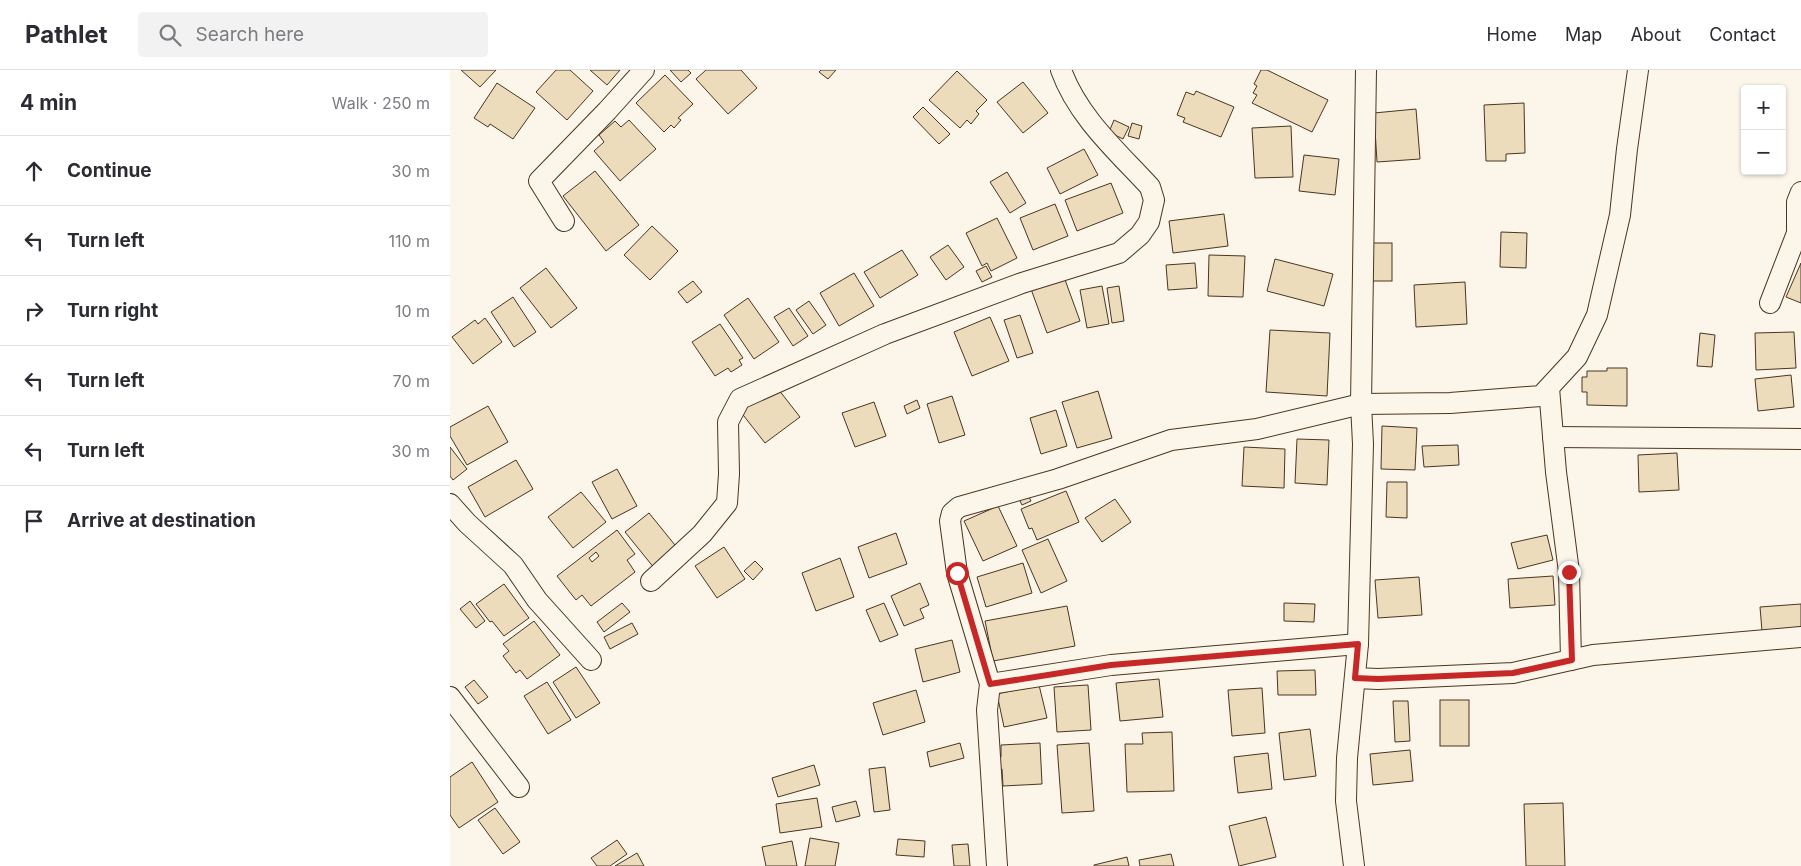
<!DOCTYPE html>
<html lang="en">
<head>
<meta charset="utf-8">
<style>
	:root { --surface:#fff; --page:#f2f2f3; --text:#2b2b33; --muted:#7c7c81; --line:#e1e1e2 }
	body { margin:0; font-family:Inter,sans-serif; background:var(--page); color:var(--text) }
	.controls { position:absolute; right:15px; top:15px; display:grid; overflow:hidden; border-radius:5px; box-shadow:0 1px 4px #0004 }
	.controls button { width:45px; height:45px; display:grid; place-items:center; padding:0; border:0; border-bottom:1px solid var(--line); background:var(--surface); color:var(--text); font:25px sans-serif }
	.stop { position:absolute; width:15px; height:15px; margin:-11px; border:4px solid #c62828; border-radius:50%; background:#fff }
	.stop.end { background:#c62828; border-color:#fff; box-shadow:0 1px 5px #0008 }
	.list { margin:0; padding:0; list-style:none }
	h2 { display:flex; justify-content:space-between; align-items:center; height:65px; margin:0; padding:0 20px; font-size:21px }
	h2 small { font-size:16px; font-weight:400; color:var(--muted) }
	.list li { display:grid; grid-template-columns:32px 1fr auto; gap:15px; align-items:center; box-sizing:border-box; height:70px; padding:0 20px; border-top:1px solid var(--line) }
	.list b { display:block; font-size:19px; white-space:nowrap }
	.list em { font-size:16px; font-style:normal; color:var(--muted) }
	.icon { flex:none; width:28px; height:28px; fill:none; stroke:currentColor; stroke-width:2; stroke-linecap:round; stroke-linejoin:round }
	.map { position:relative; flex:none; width:1351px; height:796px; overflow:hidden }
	header { display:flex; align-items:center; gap:30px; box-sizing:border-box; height:70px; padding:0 25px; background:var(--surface); border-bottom:1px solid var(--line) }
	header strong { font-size:24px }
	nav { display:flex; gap:28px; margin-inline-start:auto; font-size:18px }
	.search { width:350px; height:45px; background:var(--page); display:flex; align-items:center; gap:12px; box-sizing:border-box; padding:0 18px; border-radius:5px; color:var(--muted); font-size:19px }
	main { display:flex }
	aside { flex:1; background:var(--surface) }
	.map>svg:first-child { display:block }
	.building { fill:#ecdcbc; stroke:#4a3520; fill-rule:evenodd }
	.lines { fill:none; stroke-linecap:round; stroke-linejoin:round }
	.minor-casing { stroke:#4a3520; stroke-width:22 }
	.minor { stroke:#fbf6e9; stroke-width:20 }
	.route { stroke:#c62828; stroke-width:6 }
</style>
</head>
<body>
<header>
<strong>Pathlet</strong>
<div class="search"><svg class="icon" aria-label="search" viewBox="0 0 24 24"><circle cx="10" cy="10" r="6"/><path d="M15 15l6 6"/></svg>Search here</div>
<nav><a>Home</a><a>Map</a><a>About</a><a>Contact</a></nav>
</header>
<main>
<aside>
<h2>4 min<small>Walk · 250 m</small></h2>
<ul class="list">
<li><svg class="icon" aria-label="ahead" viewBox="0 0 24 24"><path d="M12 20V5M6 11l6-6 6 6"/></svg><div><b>Continue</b></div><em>30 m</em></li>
<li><svg class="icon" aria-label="left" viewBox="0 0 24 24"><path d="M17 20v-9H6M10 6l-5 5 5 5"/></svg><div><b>Turn left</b></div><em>110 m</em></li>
<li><svg class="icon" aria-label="right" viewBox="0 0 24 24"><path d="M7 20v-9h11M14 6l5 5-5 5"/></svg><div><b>Turn right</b></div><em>10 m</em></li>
<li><svg class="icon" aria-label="left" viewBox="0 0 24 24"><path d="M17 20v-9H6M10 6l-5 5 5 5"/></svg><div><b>Turn left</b></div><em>70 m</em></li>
<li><svg class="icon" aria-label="left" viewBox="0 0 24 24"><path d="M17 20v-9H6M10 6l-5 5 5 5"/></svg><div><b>Turn left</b></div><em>30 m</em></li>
<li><svg class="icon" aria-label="arrive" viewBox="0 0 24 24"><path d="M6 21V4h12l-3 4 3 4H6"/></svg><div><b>Arrive at destination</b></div></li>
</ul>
</aside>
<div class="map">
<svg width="1351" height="796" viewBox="0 0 1351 796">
	<rect width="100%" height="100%" fill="#fbf6e9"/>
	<g class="building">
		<polygon points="11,0 46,0 30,17"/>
		<polygon points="106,0 120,0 143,21 117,50 86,22"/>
		<polygon points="140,0 170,0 157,15"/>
		<polygon points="220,0 238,0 241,3 231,12"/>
		<polygon points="256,0 291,0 307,18 278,44 246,9"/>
		<polygon points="371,0 386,0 378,9 369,2"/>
		<polygon points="811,0 817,0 878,30 862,62 802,33 807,25 803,23 807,16 804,14"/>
		<polygon points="507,1 537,30 526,41 529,44 521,54 517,50 510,58 479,30"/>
		<polygon points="215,5 243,34 228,48 231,50 224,58 221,55 214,62 186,33"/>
		<polygon points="573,12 598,43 573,63 547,32"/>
		<polygon points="47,13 85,38 63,69 40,54 38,57 24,48"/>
		<polygon points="746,21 784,37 771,67 733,52 735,48 727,45 736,22 744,25"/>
		<polygon points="1074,33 1075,83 1056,84 1056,91 1036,91 1034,35"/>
		<polygon points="473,37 500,64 489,74 463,47"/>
		<polygon points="966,39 970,89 927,92 924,43"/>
		<polygon points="179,50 206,79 170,111 144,81 154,72 149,65 165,51 171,57"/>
		<polygon points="664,50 679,57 673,69 659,62"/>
		<polygon points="682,53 692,56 689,69 678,66"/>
		<polygon points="841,56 843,107 805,108 802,58"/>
		<polygon points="634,79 648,105 610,124 597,98"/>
		<polygon points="854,85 889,89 885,125 849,121"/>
		<polygon points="145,101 189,155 156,181 113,126"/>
		<polygon points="557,102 576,133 560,143 540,112"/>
		<polygon points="661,113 673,143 627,161 615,130"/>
		<polygon points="605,134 618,166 583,180 570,148"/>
		<polygon points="774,144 778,176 723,183 719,151"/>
		<polygon points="547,148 567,188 541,201 537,193 532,196 516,163"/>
		<polygon points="202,156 228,181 200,210 174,185"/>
		<polygon points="1051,162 1077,163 1076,198 1050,197"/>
		<rect x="922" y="173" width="20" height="38"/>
		<polygon points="498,175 514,197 496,210 480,187"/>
		<polygon points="452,180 468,205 430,228 414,202"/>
		<polygon points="759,185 795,186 793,227 758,226"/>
		<polygon points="825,189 883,204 874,236 817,221"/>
		<polygon points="745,193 747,218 718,220 716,195"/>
		<polygon points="1351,193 1351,233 1336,227"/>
		<polygon points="536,196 542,207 532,212 526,201"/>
		<polygon points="96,198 127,238 101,258 70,218"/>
		<polygon points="404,203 424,236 389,256 370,223"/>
		<polygon points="614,207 630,251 597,263 581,219"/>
		<polygon points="243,211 252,222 237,233 228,222"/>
		<polygon points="1015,212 1017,254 966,257 964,215"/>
		<polygon points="652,216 659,254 637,258 630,220"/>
		<polygon points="669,216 674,251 662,253 657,218"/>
		<polygon points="63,227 86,262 64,277 41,242"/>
		<polygon points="298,228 329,272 304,289 274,245"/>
		<polygon points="359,231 376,255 363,264 346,240"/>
		<polygon points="339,238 358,266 343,276 324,247"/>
		<polygon points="570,245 583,283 567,288 554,250"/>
		<polygon points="540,247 559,291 522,306 504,262"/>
		<polygon points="35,248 52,272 23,294 2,267 25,250 28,254"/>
		<polygon points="270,254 293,288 289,290 292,295 281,302 278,298 265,306 242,272"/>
		<polygon points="820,260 880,263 877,326 816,322"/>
		<polygon points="1344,262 1346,298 1306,300 1305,263"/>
		<polygon points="1250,263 1265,265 1262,297 1247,296"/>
		<polygon points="1157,298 1177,298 1177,336 1137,335 1137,322 1132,322 1132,307 1137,307 1137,301 1157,301"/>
		<polygon points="1341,305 1344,337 1308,341 1305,309"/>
		<polygon points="325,315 350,347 315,373 290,341"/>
		<polygon points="648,321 662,368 627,378 612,332"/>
		<polygon points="502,326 515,365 489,373 477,334"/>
		<polygon points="467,330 470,338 457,344 454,336"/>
		<polygon points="424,332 436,366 405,377 392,343"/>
		<polygon points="38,336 58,372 17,395 0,366 0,357"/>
		<polygon points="606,340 617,376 591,384 580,348"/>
		<polygon points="932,356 967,358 965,400 931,399"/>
		<polygon points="847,369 879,370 877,415 845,413"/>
		<polygon points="1008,375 1009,395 974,397 972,376"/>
		<polygon points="0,377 17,399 3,410 0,406"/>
		<polygon points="794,377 835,379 834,418 792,416"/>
		<polygon points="1227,383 1229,420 1189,422 1188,385"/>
		<polygon points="66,390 83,419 35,447 18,417"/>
		<polygon points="167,399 187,436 162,449 142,412"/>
		<polygon points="937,412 957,412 957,448 936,447"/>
		<polygon points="576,421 581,431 572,435 567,425"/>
		<polygon points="616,421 629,452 587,470 582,458 579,459 571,439"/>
		<polygon points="131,422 156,452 123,478 98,447"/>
		<polygon points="665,429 681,452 652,472 635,448"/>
		<polygon points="548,436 567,476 533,491 514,451"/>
		<polygon points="199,443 229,480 205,499 175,462"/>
		<path d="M167,460L185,484L177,490L185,502L141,536L132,525L126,530L107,506ZM146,482L149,486L142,492L139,488Z"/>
		<polygon points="446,463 457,494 419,508 408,477"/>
		<polygon points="1097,465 1103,490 1068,499 1061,473"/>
		<polygon points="598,469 617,511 591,523 572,480"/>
		<polygon points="274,477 295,509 267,528 245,496"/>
		<polygon points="390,488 404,527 366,541 352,503"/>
		<polygon points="305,491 313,499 303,510 294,501"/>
		<polygon points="573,493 582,523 536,537 527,507"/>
		<polygon points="1103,506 1105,535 1060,538 1058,509"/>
		<polygon points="969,507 972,545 928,548 925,510"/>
		<polygon points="470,513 479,535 470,539 474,548 454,556 441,526"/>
		<polygon points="54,514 79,548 54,566 42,551 40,552 26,534"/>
		<polygon points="20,531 35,551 26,558 10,539"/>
		<polygon points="172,533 180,542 154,562 147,552"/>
		<polygon points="434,533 448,565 430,572 416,540"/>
		<polygon points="834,533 865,534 864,552 834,551"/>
		<polygon points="1351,534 1351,557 1312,561 1310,537"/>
		<polygon points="617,536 625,576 543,591 535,551"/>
		<polygon points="84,551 110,585 77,609 70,600 66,603 53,586 59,581 53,574"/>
		<polygon points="182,553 188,564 160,579 154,567"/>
		<polygon points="502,570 510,602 473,612 465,579"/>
		<polygon points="126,597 150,633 126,648 103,612"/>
		<polygon points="865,600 866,625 828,625 827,601"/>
		<polygon points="709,609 713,647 670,651 666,613"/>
		<polygon points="24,610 38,627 28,634 15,617"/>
		<polygon points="97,612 121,650 98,664 74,626"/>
		<polygon points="589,615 597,648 554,657 547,624"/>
		<polygon points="638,615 641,660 607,662 604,617"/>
		<polygon points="812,618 815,663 782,666 778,620"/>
		<polygon points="466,620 475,652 433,665 423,633"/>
		<rect x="990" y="630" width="29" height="46"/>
		<polygon points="943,631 958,631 960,671 945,672"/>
		<polygon points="860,659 866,706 834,710 829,663"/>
		<polygon points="722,662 724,721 677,722 675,674 693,674 692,663"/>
		<polygon points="510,673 514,688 480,697 477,682"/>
		<polygon points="590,673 592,714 553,716 552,699 546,699 546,687 551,687 551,675"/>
		<polygon points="639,673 644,741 612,743 607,675"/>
		<polygon points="960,680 963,711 923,715 920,684"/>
		<polygon points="818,683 822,719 788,723 784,687"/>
		<polygon points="22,692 48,732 9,758 0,745 0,707"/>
		<polygon points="364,695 370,715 328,727 322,708"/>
		<polygon points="435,697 440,740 424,742 419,699"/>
		<polygon points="367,728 372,757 330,763 326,734"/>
		<polygon points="406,731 410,746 386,752 382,737"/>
		<polygon points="1113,733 1115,796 1076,796 1074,734"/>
		<polygon points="45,738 70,772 53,784 28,750"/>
		<polygon points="816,747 826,787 789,796 779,756"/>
		<polygon points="360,768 389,773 385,796 355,796"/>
		<polygon points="448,769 475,771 474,787 446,785"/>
		<polygon points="167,770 177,784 160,796 147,796 141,788"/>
		<polygon points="342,771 347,796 316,796 312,777"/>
		<polygon points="518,774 520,796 504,796 502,775"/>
		<polygon points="187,783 194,796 165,796"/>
		<polygon points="721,784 724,796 690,796 689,790"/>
		<polygon points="677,787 679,796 644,796 644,795"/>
	</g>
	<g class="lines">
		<defs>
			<g id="minor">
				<polyline points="114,151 89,111 157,41 194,0"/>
				<polyline points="1320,233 1347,163 1347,132 1351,122"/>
				<polyline points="1099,318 1106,402 1119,502 1121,590"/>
				<polyline points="1103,367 1351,369"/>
				<polyline points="0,434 17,453 63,495 87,530 141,590"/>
				<path d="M201,511L252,464L277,433L279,404L278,352L290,329L435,264L572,213L669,183L690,165L699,152L704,130L700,117C667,81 628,47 611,0"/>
				<polyline points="905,608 928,609 1063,603 1143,585 1351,567"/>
				<polyline points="540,614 661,595 908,574"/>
				<polyline points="0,627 69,717"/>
				<polyline points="547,796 537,640 540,614 507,503 500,451 502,443 509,437 608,409 721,370 807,359 911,334 1000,333 1091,326 1127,287 1147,245 1170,145 1177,79 1188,0"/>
				<polyline points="904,796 896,731 897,688 908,574 913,374 911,334 916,0"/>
			</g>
		</defs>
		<use href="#minor" class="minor-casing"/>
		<use href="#minor" class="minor"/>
	</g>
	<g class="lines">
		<polyline class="route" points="507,503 540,614 661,595 908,574 905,608 928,609 1063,603 1122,590 1119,502"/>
	</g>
</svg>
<div class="controls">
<button>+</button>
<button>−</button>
</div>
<div class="stop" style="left:507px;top:503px"></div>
<div class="stop end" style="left:1119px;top:502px"></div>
</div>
</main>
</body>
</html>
